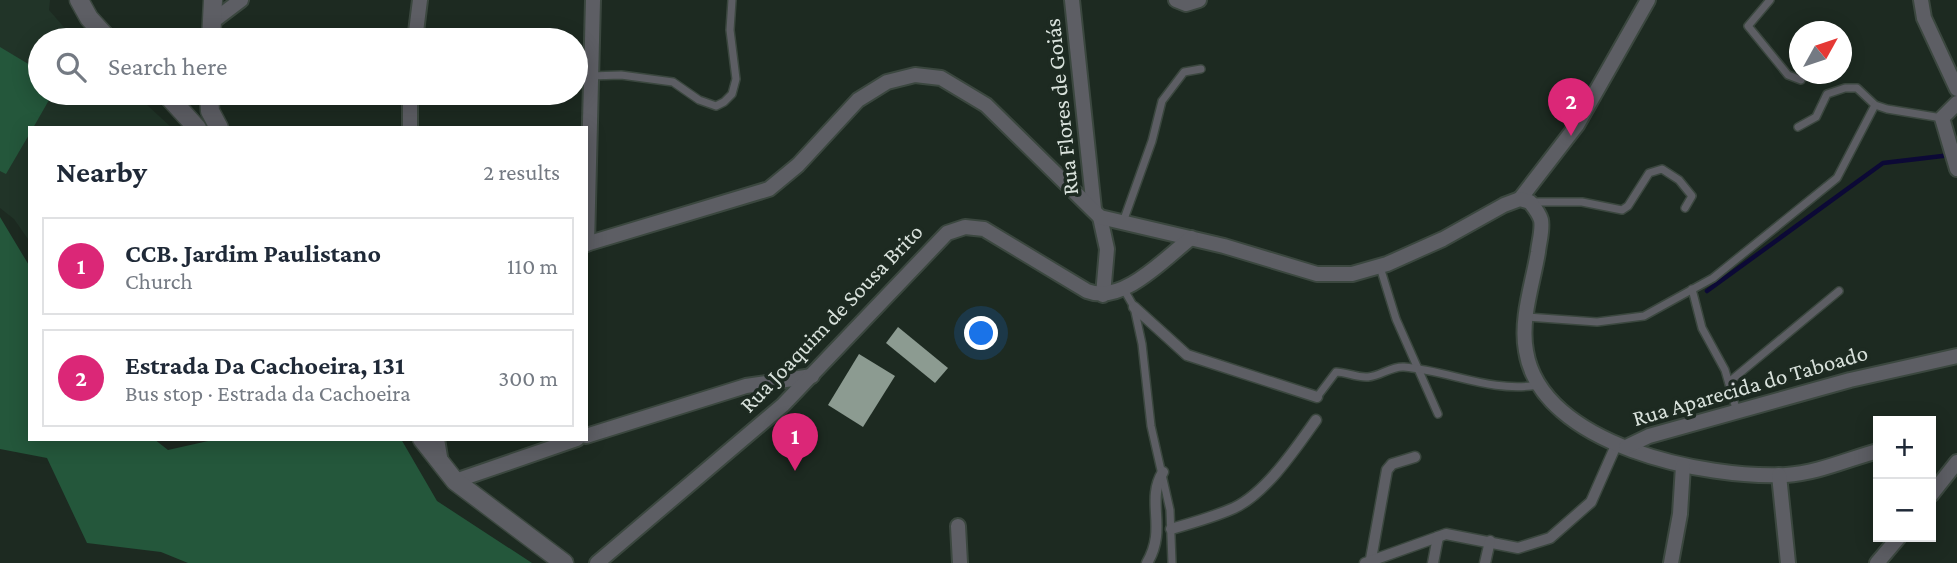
<!DOCTYPE html>
<html lang="en">
<head>
<meta charset="utf-8">
<style>
	:root { --surface:#fff; --page:#f2f2f3; --text:#1f2937; --muted:#747a83; --line:#e0e1e3; --accent:#db2777 }
	body { margin:0; font-family:"Crimson Pro",serif; background:var(--page); color:var(--text) }
	.controls { position:absolute; right:21px; bottom:21px; display:grid; overflow:hidden; border-radius:0px; box-shadow:0 4px 18px #0003 }
	.controls button { width:63px; height:63px; display:grid; place-items:center; padding:0; border:0; border-bottom:2px solid var(--line); background:var(--surface); color:var(--text); font:35px sans-serif }
	.compass { position:absolute; left:1789px; top:21px; width:63px; height:63px; border-radius:50%; background:var(--surface); box-shadow:0 4px 18px #0003; rotate:50deg }
	.you { position:absolute; left:982px; top:334px; width:24px; height:24px; margin:-18px; border:5px solid #fff; border-radius:50%; background:#1a73e8; box-shadow:0 0 0 10px #1a73e833 }
	.badge { display:grid; place-items:center; width:46px; height:46px; border-radius:50%; background:var(--accent); color:#fff; font-size:23px; font-weight:700 }
	.pin { position:absolute; translate:-50% -58px; filter:drop-shadow(0 2px 4px #0008) }
	.pin::after { content:''; position:absolute; top:37px; width:24px; height:21px; background:inherit; clip-path:polygon(0 0,100% 0,50% 100%) }
	.list { margin:0; padding:0; list-style:none }
	h2 { display:flex; justify-content:space-between; align-items:center; height:91px; margin:0; padding:0 28px; font-size:30px }
	h2 small { font-size:23px; font-weight:400; color:var(--muted) }
	.list li { display:grid; grid-template-columns:46px 1fr auto; gap:21px; align-items:center; box-sizing:border-box; height:98px; margin:0 14px 14px; padding:0 14px; border:2px solid var(--line); border-radius:0px }
	.list b { display:block; font-size:26px; white-space:nowrap }
	.list p { margin:0; font-size:23px; white-space:nowrap; color:var(--muted) }
	.list em { font-size:23px; font-style:normal; color:var(--muted) }
	.icon { flex:none; width:38px; height:38px; fill:none; stroke:currentColor; stroke-width:2; stroke-linecap:round; stroke-linejoin:round }
	.map { position:relative; flex:none; width:1957px; height:563px; overflow:hidden }
	.search { position:absolute; background:var(--surface); box-shadow:0 4px 18px #0003; left:28px; top:28px; width:560px; height:77px; display:flex; align-items:center; gap:18px; box-sizing:border-box; padding:0 24px; border-radius:38px; color:var(--muted); font-size:26px }
	.panel { position:absolute; background:var(--surface); box-shadow:0 4px 18px #0003; left:28px; top:126px; width:560px; height:315px; border-radius:0px }
	.map>svg:first-child { display:block }
	.built { fill:#213428 }
	.green { fill:#24573b }
	.lines { fill:none; stroke-linecap:round; stroke-linejoin:round }
	.stream { stroke:#0c0936; stroke-width:4.5 }
	.building { fill:#8c9b91 }
	.service-casing { stroke:#3b473f; stroke-width:10 }
	.pedestrian-casing { stroke:#3b473f; stroke-width:13 }
	.minor-casing { stroke:#3b473f; stroke-width:18 }
	.tertiary-casing { stroke:#3b473f; stroke-width:21 }
	.service { stroke:#5d5e64; stroke-width:7 }
	.pedestrian { stroke:#5d5e64; stroke-width:10 }
	.minor { stroke:#5d5e64; stroke-width:14 }
	.tertiary { stroke:#5d5e64; stroke-width:18 }
	.labels { text-anchor:middle; stroke-width:7; stroke-linejoin:round; paint-order:stroke }
	.street-label { font-size:23px; fill:#d9e2dc; stroke:#1d2a21 }
</style>
</head>
<body>
<div class="map">
<svg width="1957" height="563" viewBox="0 0 1957 563">
	<rect width="100%" height="100%" fill="#1d2a21"/>
	<polygon class="built" points="0,0 50,0 49,10 75,40 40,40 40,93 134,93 172,128 30,128 30,242 14,219 0,208"/>
	<g class="green">
		<polygon points="0,47 40,71 40,93 53,93 33,128 30,128 30,133 6,174 0,171"/>
		<polygon points="0,217 30,267 30,439 154,439 168,450 217,439 401,439 437,501 532,563 188,563 161,552 87,543 47,458 0,449"/>
	</g>
	<g class="lines">
		<polyline class="stream" points="1707,291 1883,163 1951,155"/>
	</g>
	<g class="building">
		<polygon points="898,327 948,368 935,383 886,343"/>
		<polygon points="859,354 895,376 863,427 828,405"/>
	</g>
	<g class="lines">
		<defs>
			<g id="service">
				<polyline points="1770,0 1748,26 1788,75 1801,80"/>
				<polyline points="590,76 621,75 673,82 699,100 716,106 724,102 732,94 736,79 730,30 732,0"/>
				<polyline points="1798,127 1816,117 1827,94 1845,88 1857,88 1875,105 1887,109 1942,118"/>
				<polyline points="1531,202 1582,202 1622,210 1628,206 1649,173 1662,169 1679,180 1692,196 1685,208"/>
				<polyline points="1123,222 1152,141 1162,101 1184,72 1201,69"/>
				<polyline points="1380,267 1396,319 1438,414"/>
				<polyline points="1123,288 1134,307 1142,344 1151,426 1170,510 1172,563"/>
				<polyline points="1692,289 1702,328 1725,370 1737,412"/>
				<polyline points="1527,317 1597,322 1644,316 1713,278 1837,178 1875,105"/>
				<polyline points="1729,382 1839,291"/>
				<path d="M1317,397L1336,372C1346,372 1357,378 1368,377C1381,376 1391,366 1404,367C1451,371 1491,393 1538,385"/>
			</g>
			<g id="pedestrian">
				<polyline points="1134,307 1187,355 1317,397"/>
				<path d="M1171,529C1192,523 1214,517 1234,508C1266,493 1296,448 1316,420"/>
				<polyline points="1371,559 1387,470 1392,464 1415,457"/>
				<path d="M1147,563C1168,528 1145,501 1163,472"/>
				<polyline points="1365,563 1446,534 1518,548 1550,538 1591,502 1617,443"/>
				<polyline points="1433,563 1438,537"/>
				<polyline points="1485,563 1490,541"/>
			</g>
			<g id="minor">
				<polyline points="1072,0 1094,209"/>
				<polyline points="1176,0 1186,4 1199,0"/>
				<polyline points="1921,0 1924,18 1957,89"/>
				<polyline points="212,22 241,0"/>
				<polyline points="415,40 420,0"/>
				<polyline points="410,93 410,128"/>
				<polyline points="1957,103 1942,118 1957,169"/>
				<polyline points="1520,199 1577,125 1648,0"/>
				<polyline points="1100,217 1107,249 1103,295"/>
				<path d="M586,244L769,189L798,165L858,100L887,82L915,75L941,78L986,105L1100,217L1224,246L1317,274H1352L1387,264L1443,239L1504,205L1520,199L1530,202C1534,207 1539,213 1541,220C1543,229 1539,242 1538,252C1533,283 1520,319 1526,351C1541,446 1707,479 1786,475C1818,473 1848,459 1878,451"/>
				<polyline points="587,244 593,0"/>
				<polyline points="586,436 746,386 812,376"/>
				<polyline points="437,439 441,463"/>
				<polyline points="1626,447 1649,436 1850,380 1957,356"/>
				<polyline points="1779,475 1788,563"/>
				<polyline points="455,481 577,439"/>
				<polyline points="1931,495 1957,462"/>
				<polyline points="958,526 960,563"/>
				<path d="M597,563L783,405L947,233L965,227L984,229L1087,291C1123,305 1165,258 1191,238"/>
				<polyline points="1671,563 1680,514 1683,466"/>
				<polyline points="1877,563 1899,537"/>
			</g>
			<g id="tertiary">
				<polyline points="79,0 89,18 109,40"/>
				<polyline points="211,40 213,0"/>
				<polyline points="165,93 197,128"/>
				<polyline points="209,93 210,111 219,128"/>
				<polyline points="422,439 455,481 564,563"/>
			</g>
		</defs>
		<use href="#service" class="service-casing"/>
		<use href="#pedestrian" class="pedestrian-casing"/>
		<use href="#minor" class="minor-casing"/>
		<use href="#tertiary" class="tertiary-casing"/>
		<use href="#service" class="service"/>
		<use href="#pedestrian" class="pedestrian"/>
		<use href="#minor" class="minor"/>
		<use href="#tertiary" class="tertiary"/>
	</g>
	<g class="labels">
		<g class="street-label">
			<text transform="translate(1061 107) rotate(-96)" y="8">Rua Flores de Goiás</text>
			<text transform="translate(831 318) rotate(-46)" y="8">Rua Joaquim de Sousa Brito</text>
			<text transform="translate(1750 385) rotate(-16)" y="8">Rua Aparecida do Taboado</text>
		</g>
	</g>
</svg>
<div class="controls">
<button>+</button>
<button>−</button>
</div>
<svg class="compass" viewBox="-18 -18 36 36"><path d="M0-13l5 13h-10z" fill="#e53935"/><path d="M0 13l5-13h-10z" fill="#747a83"/></svg>
<div class="you"></div>
<div class="pin badge" style="left:795px;top:471px">1</div>
<div class="pin badge" style="left:1571px;top:136px">2</div>
<div class="search"><svg class="icon" aria-label="search" viewBox="0 0 24 24"><circle cx="10" cy="10" r="6"/><path d="M15 15l6 6"/></svg>Search here</div>
<section class="panel">
<h2>Nearby<small>2 results</small></h2>
<ul class="list">
<li><span class="badge">1</span><div><b>CCB. Jardim Paulistano</b><p>Church</p></div><em>110 m</em></li>
<li><span class="badge">2</span><div><b>Estrada Da Cachoeira, 131</b><p>Bus stop · Estrada da Cachoeira</p></div><em>300 m</em></li>
</ul>
</section>
</div>
</body>
</html>
